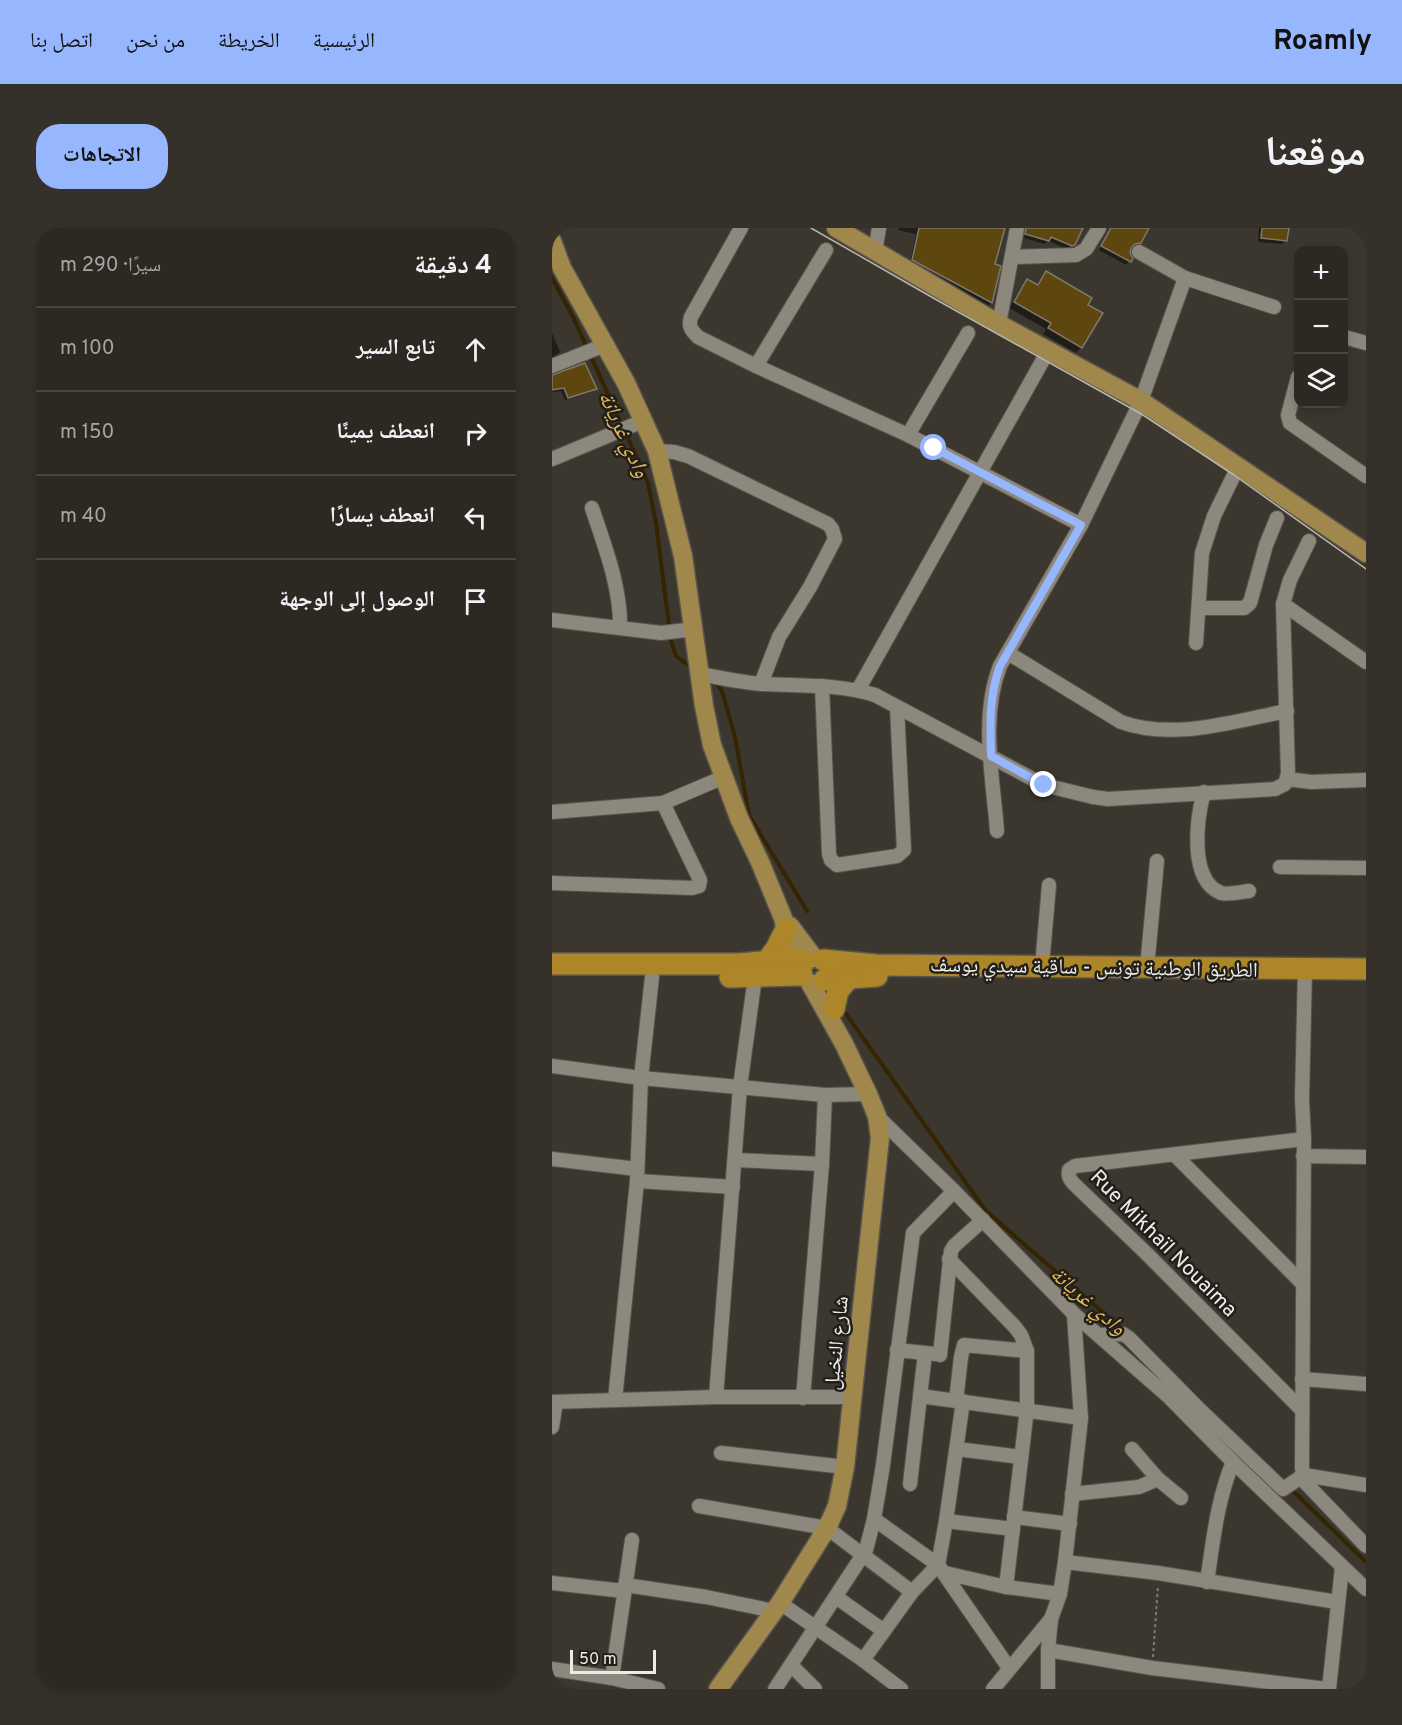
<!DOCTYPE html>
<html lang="ar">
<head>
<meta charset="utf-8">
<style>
	:root { --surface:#2d2922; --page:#35312a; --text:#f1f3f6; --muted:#a7a6a5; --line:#484540; --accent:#96b6fd }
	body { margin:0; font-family:Overpass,"Noto Naskh Arabic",sans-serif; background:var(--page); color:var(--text); direction:rtl }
	.controls { position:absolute; right:18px; top:18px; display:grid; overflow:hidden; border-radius:12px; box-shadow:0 3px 9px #0003 }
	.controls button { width:54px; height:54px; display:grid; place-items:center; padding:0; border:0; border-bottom:2px solid var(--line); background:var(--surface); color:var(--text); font:30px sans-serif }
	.scale { position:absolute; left:18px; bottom:15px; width:86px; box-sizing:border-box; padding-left:6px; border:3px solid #eeebe5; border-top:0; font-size:16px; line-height:21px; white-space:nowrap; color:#eeebe5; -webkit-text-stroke:4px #211f1b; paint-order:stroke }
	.stop { position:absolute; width:18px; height:18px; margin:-14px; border:4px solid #96b6fd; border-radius:50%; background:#fff }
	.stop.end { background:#96b6fd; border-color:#fff; box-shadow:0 2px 6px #0008 }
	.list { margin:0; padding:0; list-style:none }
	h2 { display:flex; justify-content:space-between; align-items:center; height:78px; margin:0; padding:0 24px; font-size:26px }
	h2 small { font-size:20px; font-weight:400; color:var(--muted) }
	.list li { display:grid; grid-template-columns:39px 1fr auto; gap:18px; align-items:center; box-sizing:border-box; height:84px; padding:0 24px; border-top:2px solid var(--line) }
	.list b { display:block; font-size:22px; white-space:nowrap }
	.list em { font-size:20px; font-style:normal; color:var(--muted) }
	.icon { flex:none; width:33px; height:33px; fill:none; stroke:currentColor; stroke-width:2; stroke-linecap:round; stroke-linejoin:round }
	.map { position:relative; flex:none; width:814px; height:1461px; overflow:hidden; direction:ltr; border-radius:24px }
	header { display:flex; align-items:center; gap:36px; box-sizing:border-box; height:84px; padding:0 30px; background:var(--accent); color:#111 }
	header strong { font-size:28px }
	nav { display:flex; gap:33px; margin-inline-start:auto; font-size:21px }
	.intro { display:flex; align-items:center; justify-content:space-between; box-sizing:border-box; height:144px; padding:0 36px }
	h1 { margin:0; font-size:42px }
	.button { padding:15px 27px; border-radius:24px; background:var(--accent); color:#111; font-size:21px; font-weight:700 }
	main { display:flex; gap:36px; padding:0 36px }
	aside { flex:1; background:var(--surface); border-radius:24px; box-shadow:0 3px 9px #0003 }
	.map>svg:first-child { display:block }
	.shadow { fill:#0007 }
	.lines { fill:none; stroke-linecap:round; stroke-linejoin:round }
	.stream { stroke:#342400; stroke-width:4 }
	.building { fill:#5d470e; stroke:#7e796e; stroke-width:1.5 }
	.minor-casing { stroke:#58544c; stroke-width:16 }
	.major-casing { stroke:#58544c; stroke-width:21 }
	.highway-casing { stroke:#58544c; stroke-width:24 }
	.path { stroke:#7f7b73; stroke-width:2; stroke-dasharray:3 3; stroke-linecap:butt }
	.minor { stroke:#8d887d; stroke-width:14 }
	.major { stroke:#a0874b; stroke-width:18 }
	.highway { stroke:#ac8629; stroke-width:21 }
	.tram { stroke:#b9b6af; stroke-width:1.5 }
	.route { stroke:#96b6fd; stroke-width:8 }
	.labels { text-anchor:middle; stroke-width:5; stroke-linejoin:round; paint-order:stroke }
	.street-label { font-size:21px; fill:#eeebe5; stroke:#211f1b }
	.water-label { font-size:22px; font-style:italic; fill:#e3b855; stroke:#211f1b }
</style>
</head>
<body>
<header>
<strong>Roamly</strong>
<nav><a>الرئيسية</a><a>الخريطة</a><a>من نحن</a><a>اتصل بنا</a></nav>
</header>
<div class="intro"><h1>موقعنا</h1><a class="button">الاتجاهات</a></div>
<main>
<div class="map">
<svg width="814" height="1461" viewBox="0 0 814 1461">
	<rect width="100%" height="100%" fill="#3c372e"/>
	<g class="shadow">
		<polygon points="347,0 451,0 441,37 447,39 439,75 436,78 358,35 364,6 346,2"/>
		<polygon points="475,0 528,0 516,21 496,13 492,16 472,10"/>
		<polygon points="559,0 596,0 588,15 584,19 578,19 577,33 574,37 547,22"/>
		<polygon points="707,0 735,0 734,12 730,16 706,14"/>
		<polygon points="494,45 534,77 549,86 529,119 524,125 491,106 494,101 457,80 470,59 475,53 484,58"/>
		<polygon points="0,105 8,124 0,130"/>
		<polygon points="0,147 43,161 40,164 13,172 9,163 0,164"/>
	</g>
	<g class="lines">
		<g class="stream">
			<polyline points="0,50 22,91 96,255 104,295 119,413 124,428 136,437"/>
			<polyline points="163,454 170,463 183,509 197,587 255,683"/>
			<polyline points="292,783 434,983 570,1101"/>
			<polyline points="739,1261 814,1334"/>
		</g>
	</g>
	<g class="building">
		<polygon points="367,0 453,0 443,36 449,38 440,75 360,32"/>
		<polygon points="474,0 531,0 523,17 520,18 499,9 497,13 473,6"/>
		<polygon points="559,0 597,0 589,15 583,16 579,20 578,25 581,30 579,34 549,18"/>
		<polygon points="710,0 737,0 735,13 709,10"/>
		<polygon points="494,43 540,70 536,77 551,85 530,120 496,100 499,95 462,74 475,51 486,57"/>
		<polygon points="33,135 45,161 16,170 12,160 0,162 0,147"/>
	</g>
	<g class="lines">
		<defs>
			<g id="minor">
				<path d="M189,0L139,89C136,98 139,102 146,109L204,138L356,207L529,297"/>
				<polyline points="323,24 327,0"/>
				<polyline points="587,24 633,50 722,79"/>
				<polyline points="460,29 524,27 534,21 547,0"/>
				<polyline points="447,96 465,0"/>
				<polyline points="792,109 814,115"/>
				<polyline points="0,138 53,117"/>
				<polyline points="204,138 274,22"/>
				<polyline points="746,149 736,187 738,195 814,248"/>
				<polyline points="356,207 416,105"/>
				<polyline points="105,223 122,224 136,228 276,296 280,301 283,311 258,359 227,409 209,456"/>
				<polyline points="0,231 91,193"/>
				<path d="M40,280C53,319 69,360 68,400"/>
				<polyline points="731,376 814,434"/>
				<polyline points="647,380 692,380 698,375 714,317 725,290"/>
				<polyline points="0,392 109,405 142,401"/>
				<polyline points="644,415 650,325 662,288 682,247 689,239"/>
				<path d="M456,425L569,494C622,513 682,493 735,483"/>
				<path d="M148,446C169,450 191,455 212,456C250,458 287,456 323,467L492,557L541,569L556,571L723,561L733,556L736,545L731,376L738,352L757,313"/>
				<polyline points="270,458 277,626 279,632 285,637 345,628 352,622 345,479"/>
				<polyline points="306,462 496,123"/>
				<polyline points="735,551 759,554 814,552"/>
				<path d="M652,564C645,589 636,652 669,665C676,667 689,664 697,663"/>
				<polyline points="0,584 111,575 172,549"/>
				<path d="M445,603C441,550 428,489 448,438L529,297L589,173L633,50"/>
				<polyline points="728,639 814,640"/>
				<polyline points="0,655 140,660 147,658 148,652 111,575"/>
				<polyline points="490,738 497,657"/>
				<polyline points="595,739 605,633"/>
				<polyline points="753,741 750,871 752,911 750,1240 752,1247 814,1257"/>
				<polyline points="0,838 89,850 273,867 316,866"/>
				<polyline points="325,888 402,963 522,1086 529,1190 513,1334 508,1366 499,1391 496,1422 496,1461"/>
				<polyline points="623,927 749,1054"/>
				<polyline points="751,928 814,929"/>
				<polyline points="0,931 85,941"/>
				<polyline points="183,932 270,936"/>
				<polyline points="85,953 181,959"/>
				<polyline points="397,1031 463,1099 469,1107 475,1123 475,1181 454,1359"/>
				<polyline points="522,1086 617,1169 681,1234 814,1361"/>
				<polyline points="547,1107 571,1106 577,1110 646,1180 731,1261 752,1247"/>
				<polyline points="345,1122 383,1126"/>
				<polyline points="388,1127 399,1023 402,1018 431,992"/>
				<polyline points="750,1151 814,1156"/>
				<polyline points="368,1168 529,1190"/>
				<polyline points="164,1169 188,859 203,749"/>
				<polyline points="251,1170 270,936 273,867"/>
				<polyline points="63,1172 85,953 89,850 100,749"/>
				<polyline points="404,1173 409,1129 412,1117 475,1123"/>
				<polyline points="0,1174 164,1169 301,1169"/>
				<path d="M750,1182L595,1026L521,955C517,950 516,948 517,942L523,938L752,911"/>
				<polyline points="0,1199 4,1174"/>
				<polyline points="405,1221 469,1229"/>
				<polyline points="580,1221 606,1251 629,1270"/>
				<polyline points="169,1225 293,1239"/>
				<polyline points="748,1249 814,1318"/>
				<polyline points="358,1256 373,1125"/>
				<polyline points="520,1266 587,1259 606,1251"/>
				<polyline points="147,1278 275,1300 360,1364"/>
				<polyline points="462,1289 518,1296"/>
				<polyline points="322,1291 386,1337 457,1440"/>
				<polyline points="394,1293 461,1301"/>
				<polyline points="513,1334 606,1345 785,1374"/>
				<polyline points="393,1345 454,1359 508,1366"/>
				<path d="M655,1354C661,1314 665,1272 681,1234"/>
				<polyline points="0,1355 72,1363"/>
				<polyline points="73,1357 154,1369 222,1383"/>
				<polyline points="284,1369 332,1403"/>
				<polyline points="228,1375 311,1432 349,1461"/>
				<polyline points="496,1422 600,1440 775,1461"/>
				<polyline points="311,1432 360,1364 386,1337 394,1293 411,1173"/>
				<polyline points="240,1438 263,1461"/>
				<polyline points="0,1441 60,1450 106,1461"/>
				<polyline points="60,1450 80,1312"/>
				<polyline points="223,1461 314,1322 322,1291 331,1237 361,1005 402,963"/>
				<polyline points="441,1461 499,1391"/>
				<polyline points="777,1461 790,1339"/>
			</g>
			<g id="major">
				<polyline points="284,0 447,96 589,173 814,325"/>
				<polyline points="0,13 10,40 74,155 105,223 131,328 152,478 160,517 187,590 208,634 231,690 241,732 249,742"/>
				<polyline points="238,698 262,730"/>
				<polyline points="166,1461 228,1375 275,1300 285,1278 293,1239 328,910 325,888 316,866 292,816 258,755"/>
			</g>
			<g id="highway">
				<polyline points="271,732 324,737 814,741"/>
				<polyline points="214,734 224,721 234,701"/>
				<polyline points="0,736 187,736 233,732 253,733"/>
				<polyline points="178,749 250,747"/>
				<polyline points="272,752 325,748"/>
				<polyline points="282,781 286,763 297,750"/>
			</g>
		</defs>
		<use href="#minor" class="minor-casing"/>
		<use href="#major" class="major-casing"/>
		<use href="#highway" class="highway-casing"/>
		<polyline class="path" points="601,1429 606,1357"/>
		<use href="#minor" class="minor"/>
		<use href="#major" class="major"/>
		<use href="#highway" class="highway"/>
		<polyline class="tram" points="259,0 383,71 591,187 682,247 814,341"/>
	</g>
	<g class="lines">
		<path class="route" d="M382,220L529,297L448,438C437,468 438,496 439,528L492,557"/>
	</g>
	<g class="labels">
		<g class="street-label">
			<text transform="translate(542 739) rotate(1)" y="7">الطريق الوطنية تونس - ساقية سيدي يوسف</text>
			<text transform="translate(612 1015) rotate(45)" y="7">Rue Mikhaïl Nouaima</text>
			<text transform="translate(284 1115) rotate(-84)" y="7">شارع النخيل</text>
		</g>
		<g class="water-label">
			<text transform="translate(73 206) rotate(65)" y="8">وادي غريانة</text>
			<text transform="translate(537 1072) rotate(41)" y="8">وادي غريانة</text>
		</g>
	</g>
</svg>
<div class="controls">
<button>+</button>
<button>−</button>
<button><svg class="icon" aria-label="layers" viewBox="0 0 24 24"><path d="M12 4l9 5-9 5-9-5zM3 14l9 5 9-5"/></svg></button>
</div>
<div class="scale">50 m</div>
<div class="stop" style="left:382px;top:220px"></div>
<div class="stop end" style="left:492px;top:557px"></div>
</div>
<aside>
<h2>4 دقيقة<small>سيرًا · 290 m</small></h2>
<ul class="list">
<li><svg class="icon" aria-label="ahead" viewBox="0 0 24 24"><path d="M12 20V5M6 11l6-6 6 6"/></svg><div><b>تابع السير</b></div><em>100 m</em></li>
<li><svg class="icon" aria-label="right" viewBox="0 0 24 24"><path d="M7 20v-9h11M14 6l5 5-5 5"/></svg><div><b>انعطف يمينًا</b></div><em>150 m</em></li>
<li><svg class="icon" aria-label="left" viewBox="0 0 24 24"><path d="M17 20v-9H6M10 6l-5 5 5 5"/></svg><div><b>انعطف يسارًا</b></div><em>40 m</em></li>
<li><svg class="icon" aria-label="arrive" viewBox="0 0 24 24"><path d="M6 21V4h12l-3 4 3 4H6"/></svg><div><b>الوصول إلى الوجهة</b></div></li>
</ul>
</aside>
</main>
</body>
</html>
